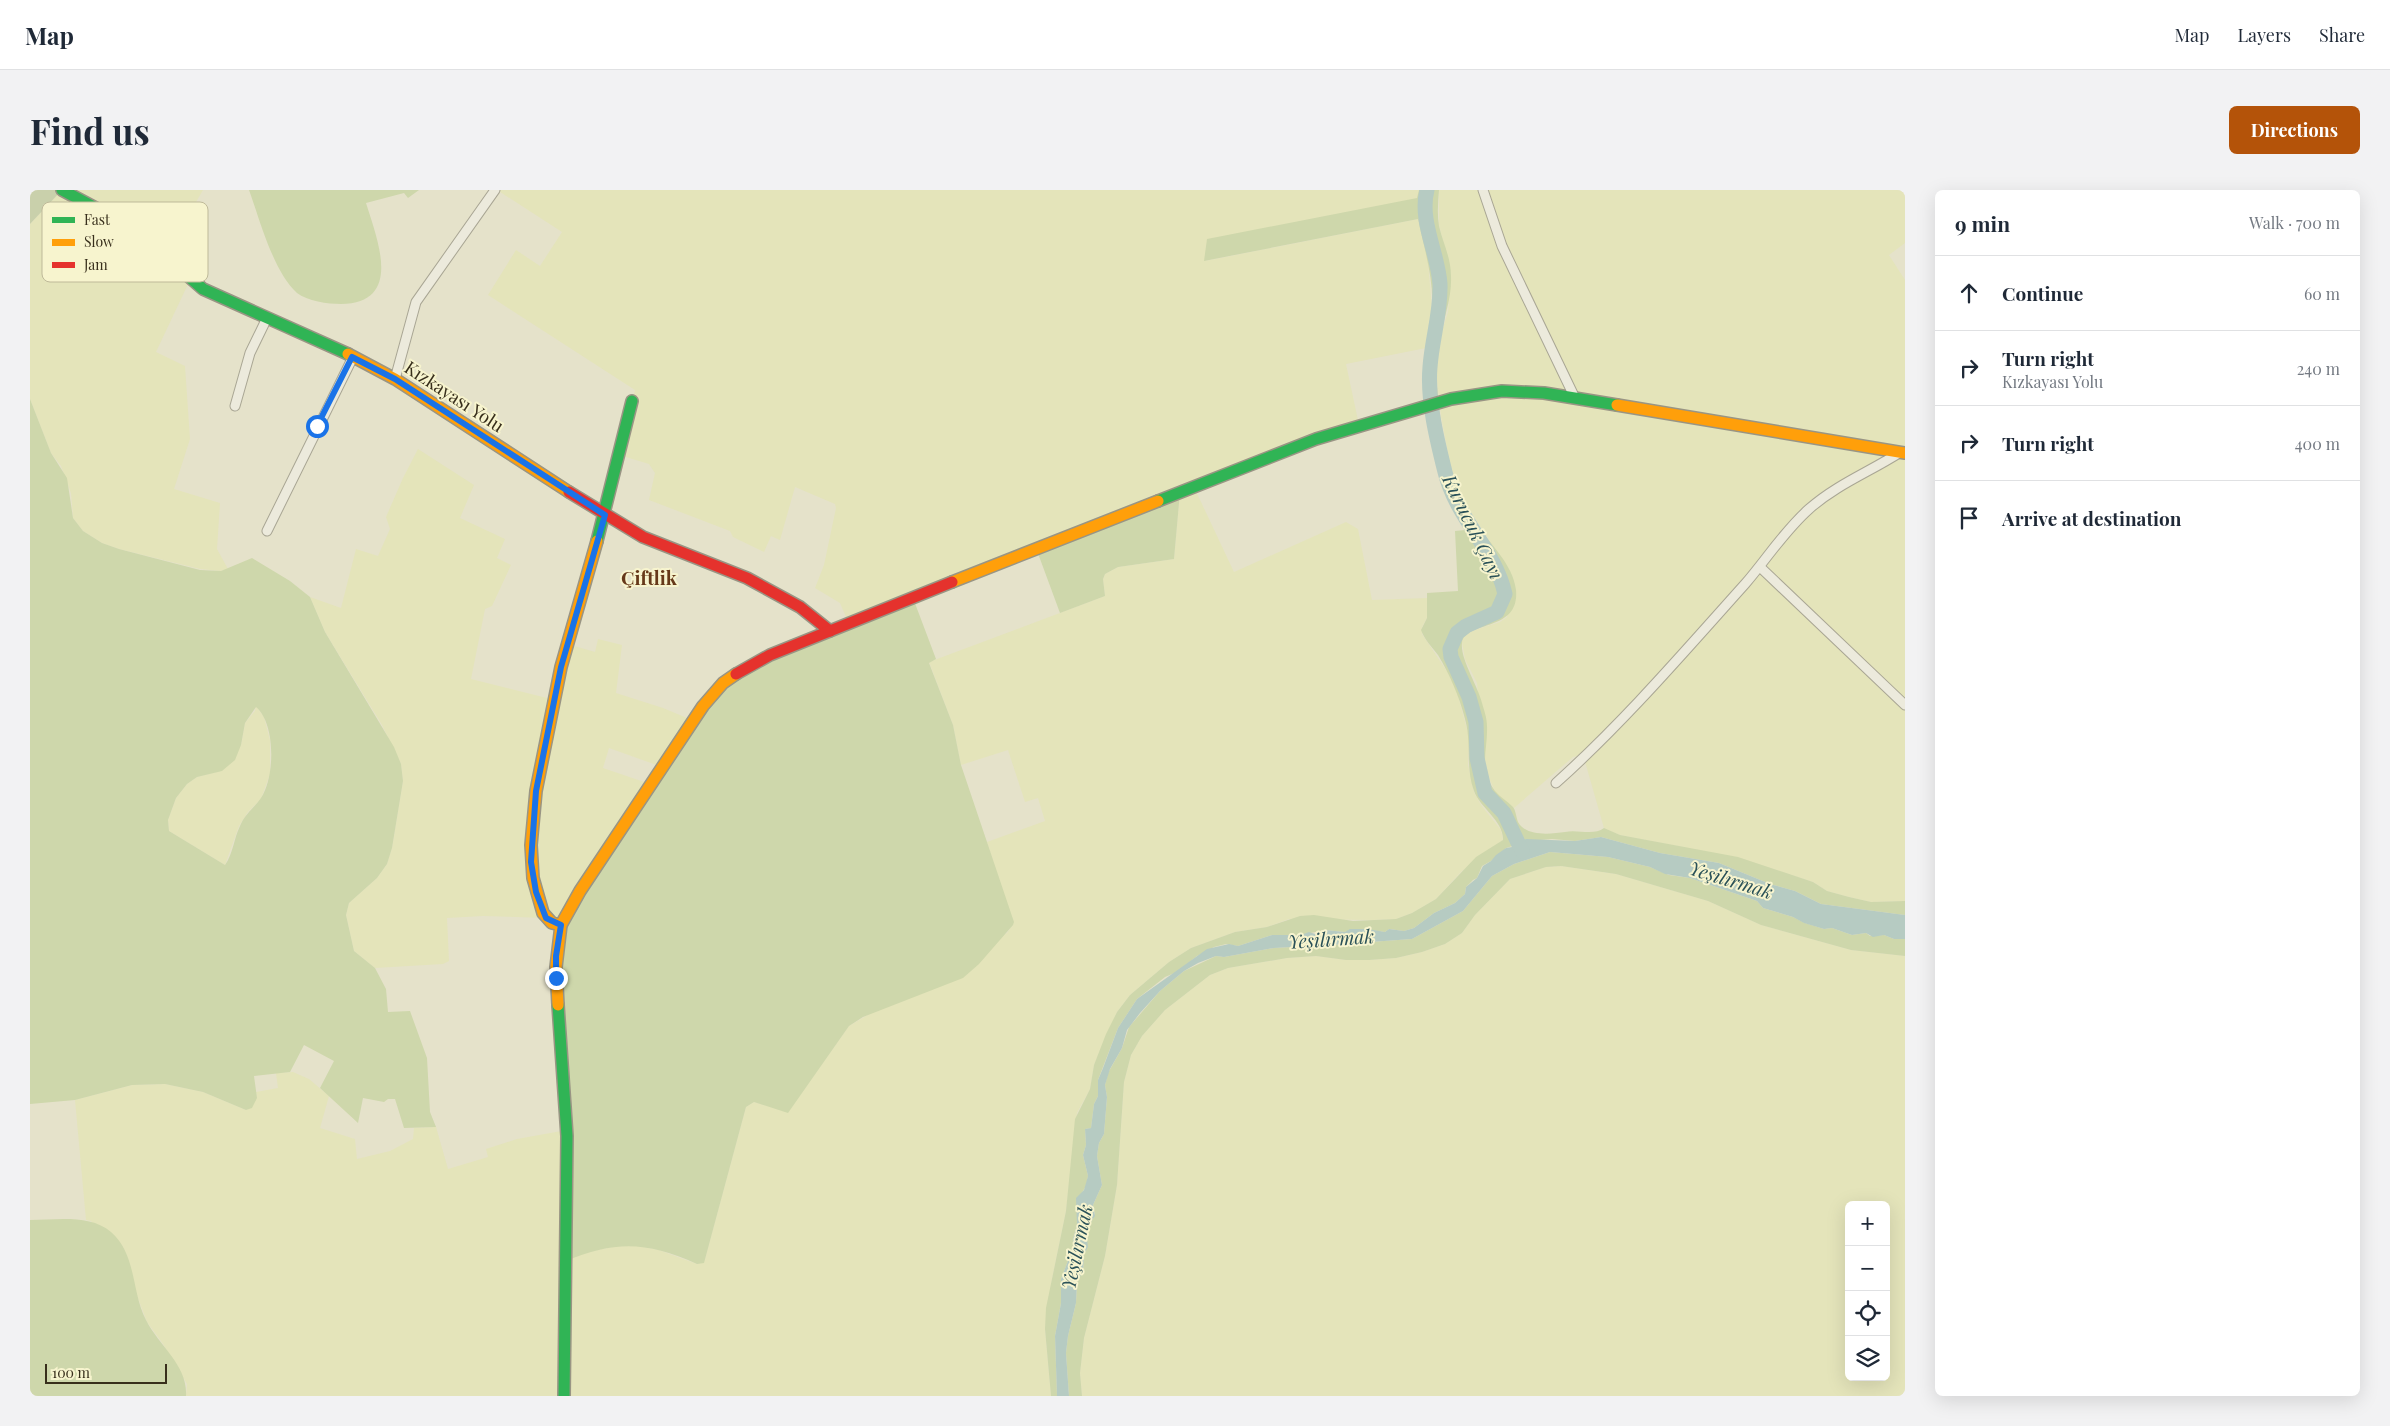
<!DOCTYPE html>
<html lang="en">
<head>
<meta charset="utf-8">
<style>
	:root { --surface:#fff; --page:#f2f2f3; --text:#1f2937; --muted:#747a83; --line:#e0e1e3; --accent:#b45309 }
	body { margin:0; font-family:"Playfair Display",serif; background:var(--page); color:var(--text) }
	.controls { position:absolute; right:15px; bottom:15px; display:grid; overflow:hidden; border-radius:8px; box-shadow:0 5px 20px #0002 }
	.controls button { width:45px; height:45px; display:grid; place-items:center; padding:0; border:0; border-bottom:1px solid var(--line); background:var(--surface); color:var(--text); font:25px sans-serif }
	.scale { position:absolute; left:15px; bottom:12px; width:122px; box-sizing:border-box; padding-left:5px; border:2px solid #382f1c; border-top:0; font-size:14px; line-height:18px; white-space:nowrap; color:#382f1c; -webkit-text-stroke:4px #f7f4ce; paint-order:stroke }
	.stop { position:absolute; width:15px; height:15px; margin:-11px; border:4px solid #1a73e8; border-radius:50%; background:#fff }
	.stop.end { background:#1a73e8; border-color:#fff; box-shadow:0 1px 5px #0008 }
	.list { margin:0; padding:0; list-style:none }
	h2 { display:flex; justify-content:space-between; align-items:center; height:65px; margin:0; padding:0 20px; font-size:21px }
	h2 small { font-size:16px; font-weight:400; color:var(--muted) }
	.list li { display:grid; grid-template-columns:32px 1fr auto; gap:15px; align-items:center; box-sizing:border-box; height:75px; padding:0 20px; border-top:1px solid var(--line) }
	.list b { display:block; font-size:19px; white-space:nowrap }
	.list p { margin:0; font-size:16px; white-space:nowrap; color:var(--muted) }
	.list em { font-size:16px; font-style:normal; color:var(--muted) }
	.icon { flex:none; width:28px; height:28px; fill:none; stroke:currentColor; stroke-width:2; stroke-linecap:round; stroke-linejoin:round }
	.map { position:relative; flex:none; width:1875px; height:1206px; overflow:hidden; border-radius:8px }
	header { display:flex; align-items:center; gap:30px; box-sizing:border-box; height:70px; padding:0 25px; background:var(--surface); border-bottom:1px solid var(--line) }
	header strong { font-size:24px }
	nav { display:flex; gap:28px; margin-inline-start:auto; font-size:18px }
	.intro { display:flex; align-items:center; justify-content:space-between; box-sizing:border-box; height:120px; padding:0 30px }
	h1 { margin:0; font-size:35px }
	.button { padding:12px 22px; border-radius:8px; background:var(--accent); color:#fff; font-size:18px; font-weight:700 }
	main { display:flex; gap:30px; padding:0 30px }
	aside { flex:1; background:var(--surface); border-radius:8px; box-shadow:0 5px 20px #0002 }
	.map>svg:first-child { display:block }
	.farmland { fill:#e4e4ba; fill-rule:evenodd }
	.green { fill:#ced7ab; fill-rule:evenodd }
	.cemetery { fill:#c9d0ab }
	.water { fill:#b6cbc2 }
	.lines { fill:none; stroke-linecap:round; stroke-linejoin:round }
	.river { stroke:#b6cbc2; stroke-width:15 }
	.street-casing { stroke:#a9a694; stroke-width:11 }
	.fast-casing { stroke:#999584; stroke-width:14 }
	.slow-casing { stroke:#999584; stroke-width:14 }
	.jam-casing { stroke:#999584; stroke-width:14 }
	.street { stroke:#eceadc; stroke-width:9 }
	.fast { stroke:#30b455; stroke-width:11 }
	.slow { stroke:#ff9f0a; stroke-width:11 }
	.jam { stroke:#e5322d; stroke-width:11 }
	.route { stroke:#1a73e8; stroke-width:6 }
	.labels { text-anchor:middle; stroke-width:4; stroke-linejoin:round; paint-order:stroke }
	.street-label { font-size:18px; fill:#382f1c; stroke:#f7f4ce }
	.water-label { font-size:19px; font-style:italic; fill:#2a5158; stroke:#f7f4ce }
	.neighbourhood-label { font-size:19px; font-weight:bold; fill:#663919; stroke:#f7f4ce }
	.key { fill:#f7f4ce; stroke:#beb999; stroke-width:1 }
	.key-label { font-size:14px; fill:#382f1c }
</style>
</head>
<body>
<header>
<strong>Map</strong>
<nav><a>Map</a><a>Layers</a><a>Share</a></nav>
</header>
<div class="intro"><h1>Find us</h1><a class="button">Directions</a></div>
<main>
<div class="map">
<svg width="1875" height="1206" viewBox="0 0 1875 1206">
	<rect width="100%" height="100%" fill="#e5e2ca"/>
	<g class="farmland">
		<polygon points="32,0 173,0 135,65 160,90 126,162 155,176 160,249 144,299 190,313 187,359 198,379 191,381 170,379 89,359 72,353 53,341 43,328 41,303 31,276 21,263 0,209 0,34"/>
		<polygon points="467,0 1389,0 1388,8 1175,71 1388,29 1398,72 1402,118 1396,158 1316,174 1329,235 1164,297 1204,382 1316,332 1328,339 1342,410 1397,408 1397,428 1392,437 1392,444 1418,483 1427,502 1439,547 1438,575 1444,602 1451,615 1471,640 1473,650 1431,682 1406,709 1382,723 1366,729 1343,730 1259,729 1237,737 1205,742 1161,758 1139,772 1100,805 1087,822 1064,875 1060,899 1047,923 1036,1021 1022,1089 1015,1139 1021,1206 156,1206 157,1194 133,1154 117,1132 106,1103 61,1031 56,1030 45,910 102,895 135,894 173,902 216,920 227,908 226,902 248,898 246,883 263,882 279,889 299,906 290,938 325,949 327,969 360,961 383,949 384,938 406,937 418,979 458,967 456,959 487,949 537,940 557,1062 598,1054 629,1060 667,1074 675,1069 716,917 724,912 758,922 819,836 977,743 983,734 957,652 1015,631 1008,608 995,612 978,560 931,575 923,535 899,472 1075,406 1073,389 1075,384 1088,377 1144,369 1150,302 819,434 810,413 785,398 794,375 806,318 805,314 765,297 750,350 741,346 734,362 703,347 700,341 619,310 625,283 619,274 589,265 605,200 458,105 486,60 510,76 532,42"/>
		<polygon points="1409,0 1875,0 1875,53 1859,65 1875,90 1875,711 1841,712 1819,707 1797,701 1783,692 1709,668 1590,645 1580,641 1574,638 1554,568 1551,565 1543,567 1484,618 1466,603 1456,582 1447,493 1435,469 1432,452 1434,445 1442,441 1470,432 1477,427 1481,384 1429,304 1421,280 1411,226 1406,179 1410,147 1418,122 1421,84 1409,35"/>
		<polygon points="388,259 444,295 430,328 475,349 467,368 481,375 462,416 455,419 441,489 525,510 537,454 565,462 568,449 592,455 586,503 633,518 662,530 632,577 579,558 573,578 620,594 531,735 516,728 453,726 417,728 419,771 413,774 345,778 324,761 316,725 319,713 347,688 357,674 362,658 373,591 371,574 352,535 295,442 280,407 311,418 326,359 348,366 360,339 356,327 373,288"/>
		<polygon points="226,516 234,527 240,550 240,584 231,609 218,622 209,636 195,675 139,641 138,630 146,608 157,594 167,587 186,582 211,555 215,533 225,521"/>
		<path d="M1531,676L1586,684L1678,711L1731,735L1821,760L1875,766V1206H1052L1050,1183L1054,1148L1075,1066L1087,995L1094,892L1101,865L1112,846L1135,820L1180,785L1198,778L1257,768L1286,766L1316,770H1339L1366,768L1392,762L1415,754L1432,743L1445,725L1480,689L1516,677ZM1819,1015H1856V1187H1819Z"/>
	</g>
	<g class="green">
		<path d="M219,0H389L378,8L374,3L336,13C347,49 374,113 311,114C298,114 277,111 267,103C243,81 230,30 219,0Z"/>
		<path d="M1389,0H1409C1408,12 1407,24 1409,36C1413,53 1421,68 1421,86C1422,108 1414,127 1410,148C1402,188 1411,243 1422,282C1427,300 1435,316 1445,332C1459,353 1483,374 1486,400C1490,443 1435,430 1432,453C1430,469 1448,496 1452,513C1454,520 1457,528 1457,536C1458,561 1448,577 1465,601C1470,607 1477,611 1483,617C1486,621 1486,627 1488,632C1496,647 1521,644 1535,642C1547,639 1564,646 1574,638L1590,645L1708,667L1783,692L1797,701L1819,707L1841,712L1875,711V725L1791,714L1765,701L1740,694L1689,673L1630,663L1571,647L1545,651L1522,649L1498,651L1476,658L1461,671L1452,676L1447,688L1443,690L1436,697L1435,704L1425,713L1404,723L1384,738L1374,741L1359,739L1355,742L1334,739L1315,742L1295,740L1271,745H1242L1208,756L1196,754L1184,757L1167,766L1147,782L1135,787L1107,809L1088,838L1068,890V906L1064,914L1061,938L1055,939L1056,955L1053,965L1058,986L1056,996L1047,1011V1035L1043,1049V1058L1031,1089V1113L1025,1146L1027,1206H1021L1015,1139L1016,1118L1036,1021L1045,929L1060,899L1064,875L1076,844L1087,822L1100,805L1139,772L1161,758L1205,742L1237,737L1270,726L1284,725L1323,731L1366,729L1382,723L1406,709L1446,667L1473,650C1474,631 1450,618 1444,601C1435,577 1442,553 1435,529C1429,506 1420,485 1408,465C1402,457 1394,449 1391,440L1397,428V403L1428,401L1425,341L1435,340C1408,296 1393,231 1394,179C1395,159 1401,139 1402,119C1404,89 1394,58 1388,29L1174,71L1177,49L1387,8Z"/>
		<path d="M0,209L21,263L37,288L43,328L53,341L72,353L89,359L170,380L191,381L222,368L260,391L280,407L295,442L364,557L371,574L373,591L362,658L357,674L347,688L319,713L316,725L324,761L345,778L356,799L358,822L380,821L397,868L400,922L406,937L374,938L365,909H358L354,912L333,908L328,933L290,898L304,871L274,855L260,882L224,886L227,908L222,918L216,920L173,902L135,894L102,895L45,910L0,914ZM226,517C246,534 245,587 231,608C224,618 215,624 210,636C204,648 203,664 195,675L139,641L138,630L146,608L157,594L167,587L192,581L205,570L211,555L215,533Z"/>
		<polygon points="1150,302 1144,369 1088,377 1075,384 1073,389 1075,406 1030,423 1006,358"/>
		<path d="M883,408L906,469L899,473L923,535L931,575L984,732L983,735L949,774L933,788L833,827L819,836L758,923L724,912L716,917L674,1073L667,1074C618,1052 586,1050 536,1071L529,744L661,532L703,485Z"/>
		<polygon points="1520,662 1578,667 1620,677 1639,685 1660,688 1727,711 1733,718 1763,727 1775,733 1794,739 1802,738 1822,745 1836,743 1840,746 1854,745 1864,749 1875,749 1875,766 1821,760 1731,735 1678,711 1586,684 1531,676 1516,677 1480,689 1445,725 1432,743 1415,754 1392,762 1366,768 1339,770 1316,770 1286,766 1257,768 1198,778 1180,785 1135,820 1112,846 1101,865 1094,892 1087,995 1075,1066 1054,1148 1050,1183 1052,1206 1039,1206 1036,1163 1038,1146 1046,1113 1047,1092 1053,1081 1054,1064 1060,1032 1065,1024 1063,1015 1072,995 1067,966 1069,953 1074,944 1077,907 1075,895 1078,883 1092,858 1099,837 1130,801 1154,781 1186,766 1194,767 1244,758 1279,756 1294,753 1319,756 1329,750 1340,752 1382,749 1433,721 1462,686 1484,674"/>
		<path d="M0,1030C26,1030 60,1024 81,1042C107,1065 101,1101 116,1130C129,1156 158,1175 156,1206H0Z"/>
	</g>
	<polygon class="cemetery" points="0,0 32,0 0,34"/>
	<path class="water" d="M1571,647L1630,663L1689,673L1740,694L1765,701L1791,714L1875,725V749H1864L1854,745L1843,747L1836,743L1822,745L1802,738L1794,739L1774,733L1763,727L1733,718L1727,711L1660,688L1635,684L1620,677L1578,667L1520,662L1484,674L1462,686L1433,721L1382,749L1340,752L1329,750L1319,756L1294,753L1279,756L1244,758L1194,767L1186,766L1168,773L1154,781L1130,801L1110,823L1097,840L1092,858L1080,879L1075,895L1077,907L1074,944L1069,953L1067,966L1072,995L1063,1015L1065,1026C1058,1035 1056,1046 1058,1057L1054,1064L1053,1081L1047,1092L1046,1113L1038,1146L1036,1163L1039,1206H1027L1025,1146L1031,1113V1089L1043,1058V1049L1047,1035L1046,1008L1054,1000L1058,986L1053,965L1056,955L1055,939L1061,938L1064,914L1068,906V890L1073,878L1088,838L1107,809L1177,759L1199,754L1208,756L1242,745H1271L1279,742L1285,744L1295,740L1315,742L1320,739H1338L1355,742L1359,739L1374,741L1384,738L1404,723L1425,713L1435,704L1436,697L1447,688L1453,676L1461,671L1466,665L1476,658L1482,657L1496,649L1545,651Z"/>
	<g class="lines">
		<path class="river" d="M1397,0C1389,31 1408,63 1410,94C1411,122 1402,149 1400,177C1397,210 1407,250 1415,282C1426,328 1465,359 1475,404L1467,422L1436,436L1427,443L1420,459L1421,467L1439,507L1446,532L1447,568L1455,603L1474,623L1492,661"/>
		<defs>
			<g id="street">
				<polyline points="1453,0 1472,56 1544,206"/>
				<polyline points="365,189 386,112 465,0"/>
				<polyline points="205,216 220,163 237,128"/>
				<polyline points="237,341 323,167"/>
				<polyline points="1730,377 1875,515"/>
				<path d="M1526,593C1594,532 1654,462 1715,394C1736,370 1754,341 1779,319C1806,295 1839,282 1869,263"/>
			</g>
			<g id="fast">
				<polyline points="32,0 103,38 173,99 318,164"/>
				<polyline points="1128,311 1286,249 1421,209 1472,201 1514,203 1587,215"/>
				<polyline points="567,351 602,211"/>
				<polyline points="528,815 537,946 534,1206"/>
			</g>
			<g id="slow">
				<polyline points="318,164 365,189 539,302"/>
				<polyline points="1587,215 1875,263"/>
				<polyline points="922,392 1128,311"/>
				<polyline points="531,735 522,733 513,723 503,688 501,655 506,601 531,477 567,351"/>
				<polyline points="528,815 526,777 531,735 550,701 673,516 693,493 706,484"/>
			</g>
			<g id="jam">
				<polyline points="539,302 613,347 717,388 770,417 800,441"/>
				<polyline points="706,484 740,465 922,392"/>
			</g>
		</defs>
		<use href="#street" class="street-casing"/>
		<use href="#fast" class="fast-casing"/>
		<use href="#slow" class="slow-casing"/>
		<use href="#jam" class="jam-casing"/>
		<use href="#street" class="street"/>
		<use href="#fast" class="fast"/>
		<use href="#slow" class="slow"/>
		<use href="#jam" class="jam"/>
	</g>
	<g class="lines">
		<polyline class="route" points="287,236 322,167 365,189 575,325 531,477 506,601 501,672 506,702 516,728 531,735 526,766 526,788"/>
	</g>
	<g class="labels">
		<g class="street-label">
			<text transform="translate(424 207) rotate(33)" y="6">Kızkayası Yolu</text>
		</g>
		<g class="water-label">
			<text transform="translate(1443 337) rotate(64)" y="7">Kurucuk Çayı</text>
			<text transform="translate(1701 690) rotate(17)" y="7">Yeşilırmak</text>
			<text transform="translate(1301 749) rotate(-4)" y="7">Yeşilırmak</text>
			<text transform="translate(1047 1057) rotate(-78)" y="7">Yeşilırmak</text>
		</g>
		<g class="neighbourhood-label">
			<text x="619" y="395">Çiftlik</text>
		</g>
	</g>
	<rect x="12" y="12" width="166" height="80" rx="8" class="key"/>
	<rect x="22" y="27" width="23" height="6" fill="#30b455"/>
	<rect x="22" y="49" width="23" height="7" fill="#ff9f0a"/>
	<rect x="22" y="72" width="23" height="6" fill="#e5322d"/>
	<g class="key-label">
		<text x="54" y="35">Fast</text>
		<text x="54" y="57">Slow</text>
		<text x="54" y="80">Jam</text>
	</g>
</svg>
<div class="controls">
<button>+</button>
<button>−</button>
<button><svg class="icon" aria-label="locate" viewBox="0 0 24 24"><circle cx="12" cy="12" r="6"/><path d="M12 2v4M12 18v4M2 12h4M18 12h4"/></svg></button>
<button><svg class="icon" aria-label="layers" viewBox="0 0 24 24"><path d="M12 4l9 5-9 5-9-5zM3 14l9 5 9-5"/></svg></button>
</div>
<div class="scale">100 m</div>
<div class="stop" style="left:287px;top:236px"></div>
<div class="stop end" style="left:526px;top:788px"></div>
</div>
<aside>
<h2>9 min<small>Walk · 700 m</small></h2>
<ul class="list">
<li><svg class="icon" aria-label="ahead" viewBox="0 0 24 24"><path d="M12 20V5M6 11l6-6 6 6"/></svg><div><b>Continue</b></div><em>60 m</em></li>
<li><svg class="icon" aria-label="right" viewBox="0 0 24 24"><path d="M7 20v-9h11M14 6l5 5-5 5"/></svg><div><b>Turn right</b><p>Kızkayası Yolu</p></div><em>240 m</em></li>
<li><svg class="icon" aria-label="right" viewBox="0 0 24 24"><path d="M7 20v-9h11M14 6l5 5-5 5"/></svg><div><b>Turn right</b></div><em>400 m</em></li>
<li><svg class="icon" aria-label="arrive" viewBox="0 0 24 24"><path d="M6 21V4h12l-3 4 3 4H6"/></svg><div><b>Arrive at destination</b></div></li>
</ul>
</aside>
</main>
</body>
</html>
